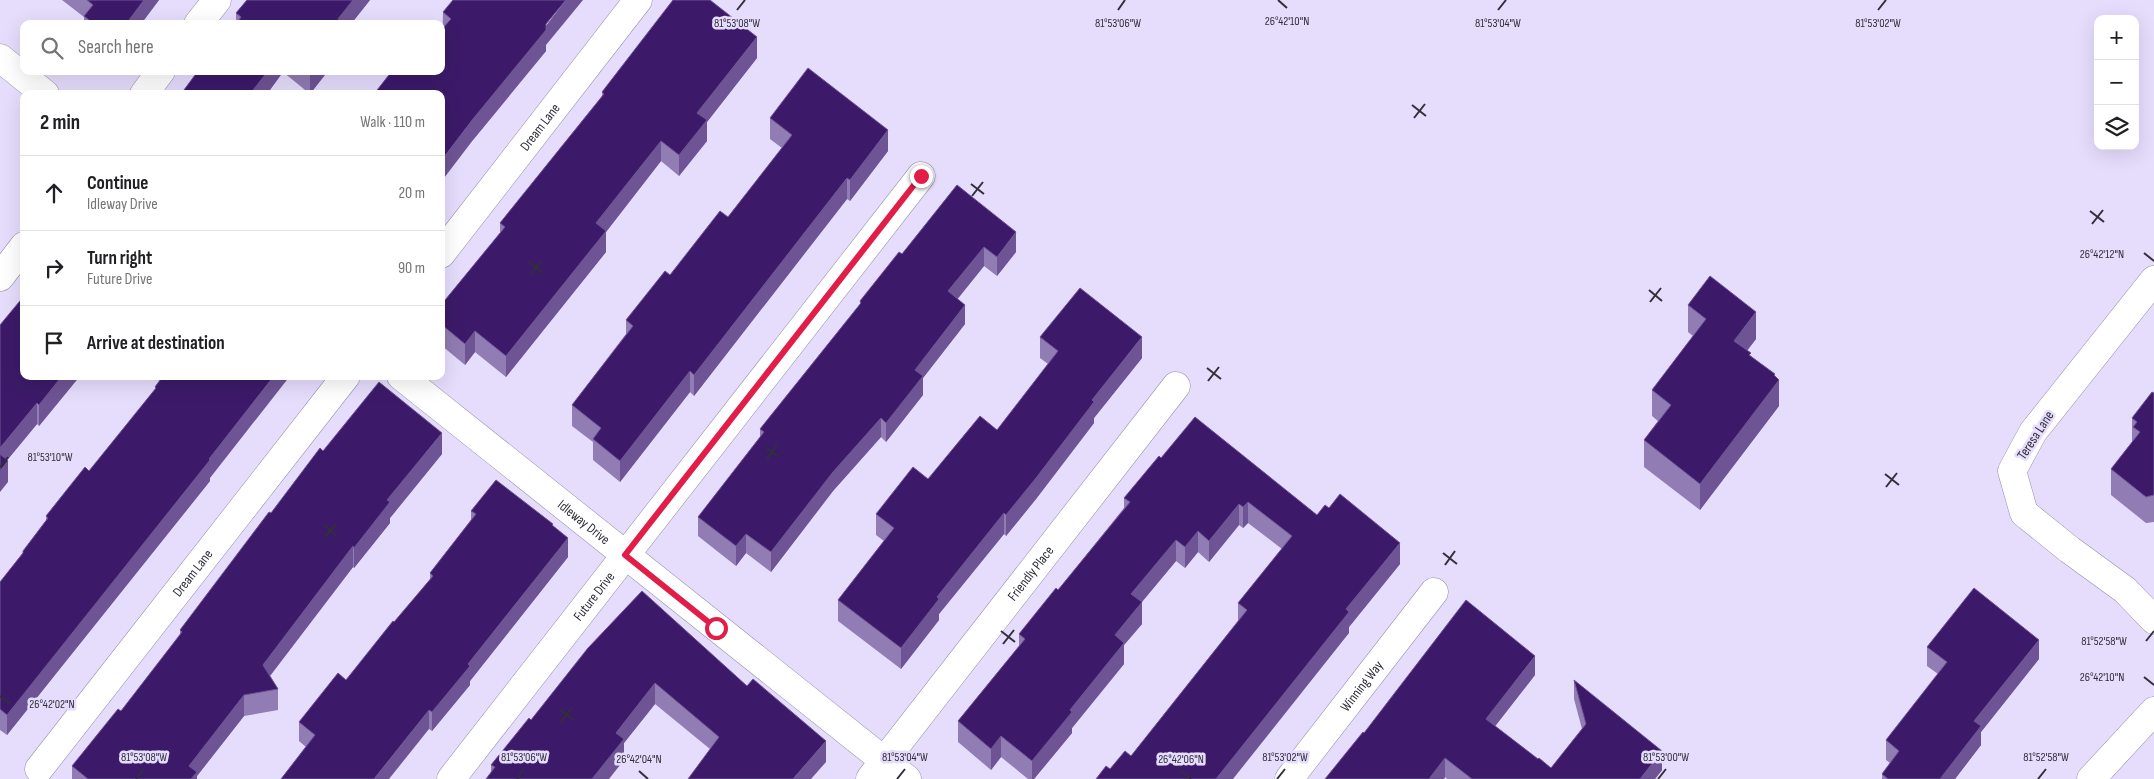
<!DOCTYPE html>
<html lang="en">
<head>
<meta charset="utf-8">
<style>
	:root { --surface:#fff; --page:#f6f6f6; --text:#202124; --muted:#757577; --line:#e0e0e0 }
	body { margin:0; font-family:"Sofia Sans Condensed",sans-serif; background:var(--page); color:var(--text) }
	.controls { position:absolute; right:15px; top:15px; display:grid; overflow:hidden; border-radius:10px; box-shadow:0 5px 20px #0002 }
	.controls button { width:45px; height:45px; display:grid; place-items:center; padding:0; border:0; border-bottom:1px solid var(--line); background:var(--surface); color:var(--text); font:25px sans-serif }
	.stop { position:absolute; width:15px; height:15px; margin:-11px; border:4px solid #e11d48; border-radius:50%; background:#fff }
	.stop.end { background:#e11d48; border-color:#fff; box-shadow:0 1px 5px #0008 }
	.list { margin:0; padding:0; list-style:none }
	h2 { display:flex; justify-content:space-between; align-items:center; height:65px; margin:0; padding:0 20px; font-size:21px }
	h2 small { font-size:16px; font-weight:400; color:var(--muted) }
	.list li { display:grid; grid-template-columns:32px 1fr auto; gap:15px; align-items:center; box-sizing:border-box; height:75px; padding:0 20px; border-top:1px solid var(--line) }
	.list b { display:block; font-size:19px; white-space:nowrap }
	.list p { margin:0; font-size:16px; white-space:nowrap; color:var(--muted) }
	.list em { font-size:16px; font-style:normal; color:var(--muted) }
	.icon { flex:none; width:28px; height:28px; fill:none; stroke:currentColor; stroke-width:2; stroke-linecap:round; stroke-linejoin:round }
	.map { position:relative; flex:none; width:2154px; height:779px; overflow:hidden }
	.search { position:absolute; background:var(--surface); box-shadow:0 5px 20px #0002; left:20px; top:20px; width:425px; height:55px; display:flex; align-items:center; gap:12px; box-sizing:border-box; padding:0 18px; border-radius:10px; color:var(--muted); font-size:19px }
	.panel { position:absolute; background:var(--surface); box-shadow:0 5px 20px #0002; left:20px; top:90px; width:425px; height:290px; border-radius:10px }
	.map>svg:first-child { display:block }
	.lines { fill:none; stroke-linecap:round; stroke-linejoin:round }
	.minor-casing { stroke:#958da9; stroke-width:29 }
	.minor { stroke:#fff; stroke-width:28 }
	.wall { fill:#917cb3 }
	.shaded-wall { fill:#6f5495 }
	.building { fill:#3c1a69; stroke:#6f5495 }
	.route { stroke:#e11d48; stroke-width:6 }
	.ticks { fill:none; stroke:#322f3b; stroke-width:2 }
	.labels { text-anchor:middle; stroke-width:5; stroke-linejoin:round; paint-order:stroke }
	.street-label { font-size:14px; fill:#322f3b; stroke:#e6ddfd }
	.ticks-label { font-size:12px; text-anchor:middle; fill:#322f3b; stroke:#e6ddfd; stroke-width:5; stroke-linejoin:round; paint-order:stroke }
</style>
</head>
<body>
<div class="map">
<svg width="2154" height="779" viewBox="0 0 2154 779">
	<rect width="100%" height="100%" fill="#e6ddfd"/>
	<g class="lines">
		<defs>
			<g id="minor">
				<polyline points="198,24 217,0"/>
				<polyline points="0,58 45,94"/>
				<polyline points="144,94 161,71"/>
				<path id="s1" d="M441,254L638,0"/>
				<polyline points="0,277 24,246"/>
				<polyline points="2154,280 2033,432 2012,471 2024,513 2070,550 2125,590 2154,620"/>
				<path id="s2" d="M401,376L907,779"/>
				<path id="s3" d="M39,769L346,376"/>
				<path id="s4" d="M451,779L921,176"/>
				<path id="s5" d="M870,779L1176,386"/>
				<path id="s6" d="M1289,779L1434,592"/>
				<polyline points="2091,779 2154,711"/>
			</g>
		</defs>
		<use href="#minor" class="minor-casing"/>
		<use href="#minor" class="minor"/>
	</g>
	<g class="wall">
		<polygon points="62,0 159,0 141,24 84,24 84,17"/>
		<polygon points="247,0 370,0 351,24 236,23 236,13"/>
		<polygon points="443,12 546,45 546,51 473,140 441,94"/>
		<polygon points="757,58 707,122 707,141 679,176 661,161 606,232 606,252 506,377 475,352 465,365 441,345 441,305 500,233 500,223 602,96 602,92"/>
		<polygon points="198,71 328,71 310,94 283,72 267,94 181,94"/>
		<polygon points="770,118 888,151 850,201 847,199 694,396 690,392 620,482 593,460 593,442 572,426 572,405 626,334 626,320 728,217 782,148 770,139"/>
		<polygon points="957,185 1016,252 997,276 984,266 957,299 965,324 923,378 923,395 886,442 881,437 833,491 771,572 746,553 736,566 698,536 698,517 760,437 760,429 860,304 860,301 902,254"/>
		<polygon points="1688,305 1756,339 1747,351 1751,356 1775,376 1779,406 1700,510 1644,467 1644,440 1658,421 1652,416 1652,390 1693,336 1688,332"/>
		<polygon points="0,325 80,376 39,426 37,424 7,460 8,482"/>
		<polygon points="1040,337 1142,358 1094,418 1094,423 1036,499 1006,536 1004,534 939,614 939,620 901,669 838,621 838,600 884,541 876,535 876,514 928,479 997,430 1048,364 1040,358"/>
		<polygon points="163,376 210,478 210,481 7,735 0,730 0,582 23,553 46,522 46,516 89,471 155,390 155,387"/>
		<polygon points="2154,393 2154,522 2146,523 2111,495 2111,469 2132,442 2132,418"/>
		<polygon points="323,451 442,454 390,518 390,523 354,568 353,567 270,676 278,689 278,710 244,716 197,776 197,779 72,779 72,766 121,711 180,636 180,630 271,513"/>
		<polygon points="1161,458 1317,515 1400,564 1349,627 1349,633 1110,769 1131,756 1238,621 1238,603 1282,549 1248,523 1243,528 1239,525 1209,562 1198,552 1185,568 1176,561 1142,602 1142,624 1124,645 1124,664 1072,728 1072,733 1034,779 1028,779 1001,757 991,770 958,742 958,721 1019,646 1019,634 1058,590 1124,508 1124,498"/>
		<polygon points="471,511 553,526 568,557 470,681 470,685 432,731 429,729 306,747 299,741 299,722 346,680 430,580 430,573 471,520"/>
		<polygon points="1927,647 2039,659 1981,732 1981,745 1955,779 1882,779 1882,774 1890,763 1886,760 1886,740 1938,674 1927,666"/>
		<polygon points="588,648 826,762 710,749 655,704 624,743 624,760 491,771 491,765 531,720"/>
		<polygon points="1535,675 1495,726 1538,759 1551,768 1582,729 1574,699 1574,680 1662,770 1655,779 1447,779 1445,777 1444,779 1325,779 1364,733"/>
	</g>
	<g class="shaded-wall">
		<polygon points="144,0 159,0 141,24 126,24"/>
		<polygon points="353,0 370,0 351,24 338,24 338,19"/>
		<polygon points="566,0 583,0 546,45 546,51 473,140 441,182 441,161 473,119"/>
		<polygon points="757,37 757,58 707,122 707,141 679,176 679,155 697,113"/>
		<polygon points="268,71 283,71 283,72 267,94 250,94"/>
		<polygon points="311,71 328,71 310,94 310,72"/>
		<polygon points="888,130 888,151 850,201 850,180"/>
		<polygon points="661,141 661,161 606,232 606,252 506,377 506,356 596,223"/>
		<polygon points="847,178 847,199 694,396 694,375"/>
		<polygon points="1016,232 1016,252 997,276 997,257"/>
		<polygon points="984,247 984,266 948,311 948,291"/>
		<polygon points="965,305 965,324 923,378 923,395 886,442 886,423 915,370"/>
		<polygon points="1756,312 1756,339 1734,367 1734,341"/>
		<polygon points="475,331 475,352 465,365 465,344"/>
		<polygon points="1142,337 1142,358 1094,418 1094,423 1036,499 1006,536 1006,515 1092,400"/>
		<polygon points="690,371 690,392 620,482 620,461"/>
		<polygon points="1775,374 1775,385 1779,380 1779,406 1700,510 1700,484"/>
		<polygon points="62,376 80,376 39,426 39,405"/>
		<polygon points="274,376 290,376 210,478 210,481 7,735 7,715"/>
		<polygon points="37,403 37,424 0,469 0,448"/>
		<polygon points="881,418 881,437 833,491 771,572 771,552 833,472"/>
		<polygon points="442,433 442,454 390,518 390,523 354,568 354,548 387,500"/>
		<polygon points="8,461 8,482 0,492 0,471"/>
		<polygon points="1248,502 1248,523 1243,528 1243,507"/>
		<polygon points="1239,504 1239,525 1209,562 1209,541"/>
		<polygon points="1004,513 1004,534 939,614 939,620 901,669 901,648 937,597"/>
		<polygon points="1198,531 1198,552 1185,568 1185,547"/>
		<polygon points="746,534 746,553 736,566 736,546"/>
		<polygon points="568,538 568,557 470,681 470,685 432,731 432,712 468,664"/>
		<polygon points="1176,540 1176,561 1131,615 1131,594"/>
		<polygon points="1400,543 1400,564 1349,627 1349,633 1233,779 1216,779 1346,609"/>
		<polygon points="353,546 353,567 263,685 263,665"/>
		<polygon points="1142,602 1142,624 1124,645 1124,664 1072,728 1072,733 1034,779 1032,779 1032,761 1070,710 1115,635"/>
		<polygon points="2039,640 2039,659 1981,732 1981,745 1955,779 1940,779 1974,721"/>
		<polygon points="1535,656 1535,675 1486,738 1486,719"/>
		<polygon points="655,683 655,704 624,743 624,760 609,779 592,779 616,733"/>
		<polygon points="244,695 244,716 197,776 197,779 189,779 189,766"/>
		<polygon points="429,710 429,729 389,779 374,779"/>
		<polygon points="1001,736 1001,757 991,770 991,749"/>
		<polygon points="826,741 826,762 811,779 793,779"/>
		<polygon points="1662,751 1662,770 1655,779 1640,779"/>
		<polygon points="1445,758 1445,777 1444,779 1429,779"/>
	</g>
	<g class="building">
		<polygon points="87,0 144,0 126,24 94,24 84,16 93,5"/>
		<polygon points="247,0 353,0 338,19 344,24 236,24 241,17 236,13"/>
		<polygon points="453,0 566,0 546,24 546,30 473,119 441,161 441,94 374,94 392,71 441,71 441,30 451,19 443,12"/>
		<polygon points="673,0 710,0 757,37 697,113 707,120 679,155 661,141 596,223 606,231 506,356 475,331 465,344 441,324 441,305 505,227 500,223 604,94 602,92"/>
		<polygon points="808,68 888,130 850,180 847,178 694,375 690,371 620,461 593,439 601,428 572,405 633,326 626,320 665,271 670,275 720,211 728,217 792,135 770,118"/>
		<polygon points="198,71 268,71 250,94 181,94"/>
		<polygon points="957,185 1016,232 997,257 984,247 948,291 965,305 915,370 923,376 886,423 881,418 833,472 771,552 746,534 736,546 698,517 764,432 760,429 861,303 860,301 899,252 902,254"/>
		<polygon points="1710,276 1756,312 1734,341 1751,353 1749,355 1775,374 1774,375 1779,380 1700,484 1644,440 1671,405 1652,390 1706,319 1688,305"/>
		<polygon points="1080,288 1142,337 1092,400 1094,402 1036,478 1006,515 1004,513 937,597 939,599 901,648 838,600 894,528 876,514 913,467 928,479 980,416 997,430 1058,351 1040,337"/>
		<polygon points="24,296 24,376 62,376 39,405 37,403 0,448 0,325"/>
		<polygon points="163,376 274,376 209,459 210,460 7,715 0,709 0,582 23,553 23,551 48,518 46,516 85,467 89,471 156,388 155,387"/>
		<polygon points="379,382 442,433 387,500 390,502 354,548 353,546 263,665 278,689 244,695 189,766 197,772 191,779 88,779 72,766 118,709 121,711 182,632 180,630 269,512 271,513 320,448 323,451"/>
		<polygon points="2152,392 2154,393 2154,495 2146,497 2111,469 2140,432 2133,427 2137,422 2132,418"/>
		<polygon points="1195,417 1317,515 1325,505 1329,508 1340,494 1400,543 1346,609 1349,612 1216,779 1096,779 1106,766 1110,769 1125,751 1131,756 1247,610 1238,603 1292,536 1248,502 1243,507 1239,504 1209,541 1198,531 1185,547 1176,540 1131,594 1142,602 1115,635 1124,643 1070,710 1072,712 1032,761 1001,736 991,749 958,721 1025,639 1019,634 1056,588 1058,590 1130,502 1124,498 1159,456 1161,458"/>
		<polygon points="0,454 8,461 0,471"/>
		<polygon points="496,480 553,524 552,525 568,538 468,664 470,666 432,712 429,710 374,779 281,779 315,735 299,722 338,673 346,680 393,621 394,622 433,576 430,573 476,514 471,511"/>
		<polygon points="1974,588 2039,640 1974,721 1981,726 1940,779 1888,779 1882,774 1899,751 1886,740 1947,662 1927,647"/>
		<polygon points="642,591 747,686 753,679 826,741 793,779 688,779 719,737 655,683 616,733 624,739 592,779 486,779 495,767 491,765 529,718 531,720 588,648"/>
		<polygon points="1466,600 1535,656 1486,719 1538,759 1539,758 1551,768 1586,724 1574,680 1662,751 1640,779 1472,779 1445,758 1429,779 1325,779 1363,732 1364,733"/>
	</g>
	<g class="lines">
		<polyline class="route" points="716,628 625,555 921,176"/>
	</g>
	<path class="ticks" d="M1278,0L1287,8M737,10L745,0M1118,10L1125,0M1498,10L1506,0M1878,10L1886,0M1412,105L1426,116M1414,118L1425,104M971,184L984,194M972,196L983,182M2090,211L2104,222M2092,224L2103,210M2144,253L2154,261M529,262L543,273M531,274L541,261M1649,290L1662,301M1650,302L1661,288M1207,368L1221,379M1208,381L1219,367M765,447L779,457M767,459L777,445M0,467L8,457M1885,474L1899,485M1886,487L1897,473M324,525L337,536M325,537L336,524M1443,553L1457,564M1445,565L1455,551M1001,631L1015,642M2146,641L2154,631M1003,644L1014,630M2144,677L2154,685M0,696L10,704M560,710L574,720M561,722L572,708M639,771L648,779M1181,771L1191,779M136,779L144,769M517,779L524,769M897,779L905,769M1277,779L1285,769M1658,779L1666,769M2038,779L2046,769"/>
	<g class="labels">
		<g class="street-label">
			<text dy="5" stroke="none"><textPath href="#s1" startOffset="161">Dream Lane</textPath></text>
			<text transform="translate(2035 435) rotate(-57)" y="5">Teresa Lane</text>
			<text dy="5" stroke="none"><textPath href="#s2" startOffset="234">Idleway Drive</textPath></text>
			<text dy="5" stroke="none"><textPath href="#s3" startOffset="249">Dream Lane</textPath></text>
			<text dy="5" stroke="none"><textPath href="#s5" startOffset="261">Friendly Place</textPath></text>
			<text dy="5" stroke="none"><textPath href="#s4" startOffset="232">Future Drive</textPath></text>
			<text dy="5" stroke="none"><textPath href="#s6" startOffset="118">Winning Way</textPath></text>
		</g>
	</g>
	<g class="ticks-label">
		<text x="1287" y="25">26°42'10"N</text>
		<text x="737" y="27">81°53'08"W</text>
		<text x="1118" y="27">81°53'06"W</text>
		<text x="1498" y="27">81°53'04"W</text>
		<text x="1878" y="27">81°53'02"W</text>
		<text x="2102" y="258">26°42'12"N</text>
		<text x="50" y="461">81°53'10"W</text>
		<text x="2104" y="645">81°52'58"W</text>
		<text x="2102" y="681">26°42'10"N</text>
		<text x="52" y="708">26°42'02"N</text>
		<text x="144" y="761">81°53'08"W</text>
		<text x="524" y="761">81°53'06"W</text>
		<text x="905" y="761">81°53'04"W</text>
		<text x="1285" y="761">81°53'02"W</text>
		<text x="1666" y="761">81°53'00"W</text>
		<text x="2046" y="761">81°52'58"W</text>
		<text x="639" y="763">26°42'04"N</text>
		<text x="1181" y="763">26°42'06"N</text>
	</g>
</svg>
<div class="controls">
<button>+</button>
<button>−</button>
<button><svg class="icon" aria-label="layers" viewBox="0 0 24 24"><path d="M12 4l9 5-9 5-9-5zM3 14l9 5 9-5"/></svg></button>
</div>
<div class="stop" style="left:716px;top:628px"></div>
<div class="stop end" style="left:921px;top:176px"></div>
<div class="search"><svg class="icon" aria-label="search" viewBox="0 0 24 24"><circle cx="10" cy="10" r="6"/><path d="M15 15l6 6"/></svg>Search here</div>
<section class="panel">
<h2>2 min<small>Walk · 110 m</small></h2>
<ul class="list">
<li><svg class="icon" aria-label="ahead" viewBox="0 0 24 24"><path d="M12 20V5M6 11l6-6 6 6"/></svg><div><b>Continue</b><p>Idleway Drive</p></div><em>20 m</em></li>
<li><svg class="icon" aria-label="right" viewBox="0 0 24 24"><path d="M7 20v-9h11M14 6l5 5-5 5"/></svg><div><b>Turn right</b><p>Future Drive</p></div><em>90 m</em></li>
<li><svg class="icon" aria-label="arrive" viewBox="0 0 24 24"><path d="M6 21V4h12l-3 4 3 4H6"/></svg><div><b>Arrive at destination</b></div></li>
</ul>
</section>
</div>
</body>
</html>
